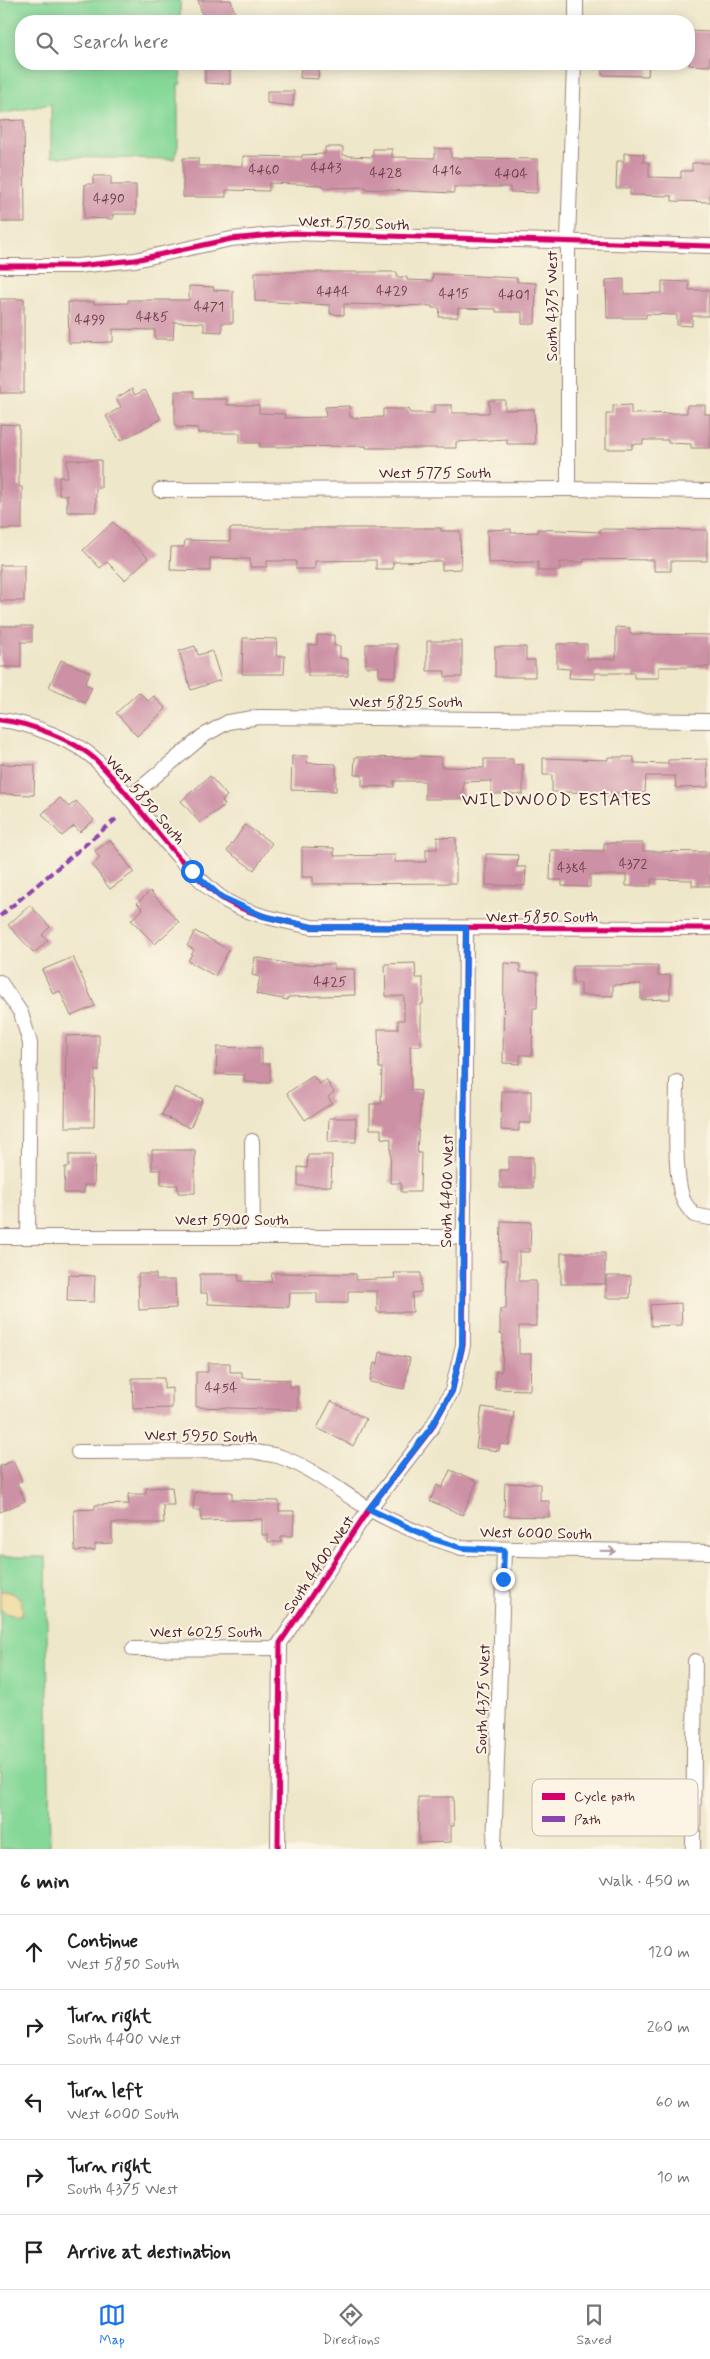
<!DOCTYPE html>
<html lang="en">
<head>
<meta charset="utf-8">
<style>
	:root { --surface:#fff; --page:#f6f6f6; --text:#202124; --muted:#757577; --line:#e0e0e0; --accent:#1a73e8 }
	body { margin:0; font-family:Mynerve,sans-serif; background:var(--page); color:var(--text) }
	.stop { position:absolute; width:15px; height:15px; margin:-11px; border:4px solid #1a73e8; border-radius:50%; background:#fff }
	.stop.end { background:#1a73e8; border-color:#fff; box-shadow:0 1px 5px #0008 }
	.list { margin:0; padding:0; list-style:none }
	h2 { display:flex; justify-content:space-between; align-items:center; height:65px; margin:0; padding:0 20px; font-size:21px }
	h2 small { font-size:16px; font-weight:400; color:var(--muted) }
	.list li { display:grid; grid-template-columns:32px 1fr auto; gap:15px; align-items:center; box-sizing:border-box; height:75px; padding:0 20px; border-top:1px solid var(--line) }
	.list b { display:block; font-size:19px; white-space:nowrap }
	.list p { margin:0; font-size:16px; white-space:nowrap; color:var(--muted) }
	.list em { font-size:16px; font-style:normal; color:var(--muted) }
	.icon { flex:none; width:28px; height:28px; fill:none; stroke:currentColor; stroke-width:2; stroke-linecap:round; stroke-linejoin:round }
	.map { position:relative; flex:none; width:710px; height:1849px; overflow:hidden }
	.search { position:absolute; background:var(--surface); box-shadow:0 2px 12px #0003; left:15px; right:15px; top:15px; height:55px; display:flex; align-items:center; gap:12px; box-sizing:border-box; padding:0 18px; border-radius:20px; color:var(--muted); font-size:19px }
	.sheet { height:440px; background:var(--surface) }
	nav { display:flex; justify-content:space-around; align-items:center; box-sizing:border-box; height:70px; border-top:1px solid var(--line); background:var(--surface); font-size:14px; color:var(--muted) }
	nav a { display:grid; justify-items:center; gap:2px }
	nav .on { color:var(--accent) }
	.map>svg:first-child { display:block }
	.green { fill:#86d899; stroke:#687c62 }
	.sand { fill:#eeda9e; stroke:#9c7c64 }
	.building { fill:#cd91a6 }
	.lines { fill:none; stroke-linecap:round; stroke-linejoin:round }
	.minor-casing { stroke:#9c837a; stroke-width:16 }
	.minor { stroke:#fff; stroke-width:14 }
	.quiet { stroke:#8e44ad; stroke-width:4; stroke-dasharray:8 4; stroke-linecap:butt }
	.cycleway-casing { stroke:#fcf5e5; stroke-width:8 }
	.cycleway { stroke:#d6006c; stroke-width:5 }
	.oneway { stroke:#ae9aa0 }
	.route { stroke:#1a73e8; stroke-width:6 }
	.labels { text-anchor:middle; stroke-width:4; stroke-linejoin:round; paint-order:stroke }
	.number-label { font-size:14px; fill:#6b3c4a }
	.street-label { font-size:16px; fill:#4a1f2b; stroke:#fcf5e5 }
	.neighbourhood-label { font-size:18px; letter-spacing:1px; fill:#4a1f2b; stroke:#fcf5e5 }
	.key { fill:#fcf5e5; stroke:#c7b5ad; stroke-width:1 }
	.key-label { font-size:14px; fill:#4a1f2b }
</style>
</head>
<body>
<div class="map">
<svg width="710" height="1849" viewBox="0 0 710 1849">
	<rect width="100%" height="100%" fill="#fcf5e5"/>
	<filter id="ink" filterUnits="userSpaceOnUse"><feTurbulence type="fractalNoise" baseFrequency=".02" numOctaves="2"/><feDisplacementMap in="SourceGraphic" scale="10" xChannelSelector="R" yChannelSelector="G"/><feConvolveMatrix kernelMatrix="1 2 1 2 8 2 1 2 1" color-interpolation-filters="sRGB"/></filter>
	<filter id="wash" filterUnits="userSpaceOnUse"><feTurbulence type="fractalNoise" baseFrequency=".0096" numOctaves="4" result="noise"/><feDisplacementMap in="SourceGraphic" scale="20" xChannelSelector="R" yChannelSelector="G"/><feGaussianBlur stdDeviation="1.12" result="paint"/><feColorMatrix in="noise" values="0 0 0 0 0 0 0 0 0 0 0 0 0 0 0 0 0 1.4 0 .05"/><feComposite in="paint" operator="in"/></filter>
	<g filter="url(#wash)">
		<rect width="100%" height="100%" fill="#eee7ca"/>
		<g class="green">
			<polygon points="0,0 180,0 180,21 21,21 21,64 180,64 181,84 178,84 178,146 174,159 51,157 51,104 0,114"/>
			<polygon points="0,1557 46,1557 50,1849 0,1849"/>
		</g>
		<path class="sand" d="M0,1591C14,1591 25,1599 22,1614C14,1617 7,1614 0,1609Z"/>
		<g id="blocks">
			<g class="building">
				<polygon points="198,0 231,0 237,21 204,21"/>
				<polygon points="689,31 710,32 710,66 689,65"/>
				<polygon points="301,64 319,64 318,79 300,78"/>
				<polygon points="602,64 649,64 648,76 602,75"/>
				<polygon points="205,69 230,70 230,84 205,83"/>
				<polygon points="267,91 294,91 293,106 267,103"/>
				<polygon points="24,120 25,222 0,222 0,121"/>
				<polygon points="325,147 343,147 343,155 348,156 373,157 373,149 392,149 392,157 435,158 435,148 451,149 451,158 538,159 537,193 510,192 510,187 454,187 454,193 366,189 366,187 323,188 323,185 269,183 269,191 226,190 226,197 183,197 183,158 198,158 198,166 243,166 243,156 302,157 302,155 325,154"/>
				<polygon points="624,153 644,154 643,162 649,162 649,177 681,178 681,171 692,171 692,163 710,163 710,202 672,201 672,196 630,195 630,188 616,188 617,161 624,161"/>
				<polygon points="93,176 111,176 111,185 136,185 136,214 113,214 113,219 84,218 85,184 93,184"/>
				<polygon points="255,272 397,272 397,277 407,277 407,280 432,281 433,274 517,278 517,282 536,283 535,324 522,324 522,312 496,312 496,309 458,308 458,317 439,317 440,308 432,308 432,306 344,304 344,315 330,314 330,305 255,301"/>
				<polygon points="624,279 624,294 662,293 662,281 689,282 689,290 709,290 708,316 692,316 692,326 677,325 677,315 646,314 646,318 607,318 606,280"/>
				<polygon points="189,286 214,287 213,290 233,291 233,323 222,323 222,332 204,331 204,323 174,322 173,339 155,339 155,330 113,329 113,342 69,343 68,302 94,302 94,304 128,303 128,300 189,300"/>
				<rect x="0" y="299" width="24" height="94"/>
				<polygon points="132,389 135,395 145,390 161,419 120,441 106,416 121,407 116,398"/>
				<polygon points="175,391 194,391 194,399 227,399 227,405 259,405 259,413 285,414 285,418 326,417 325,407 349,406 350,417 355,418 383,417 383,409 409,409 410,413 434,413 434,405 452,405 452,413 489,413 489,400 505,400 505,410 534,409 535,444 507,444 507,439 456,442 456,448 366,448 366,446 260,447 260,443 240,443 240,433 198,433 198,428 175,427"/>
				<polygon points="631,405 631,414 687,413 687,405 705,405 705,414 710,414 710,448 691,448 691,444 668,443 668,440 643,440 643,444 632,444 632,449 606,449 606,414 613,414 613,406"/>
				<polygon points="0,424 19,425 19,487 22,487 22,529 0,529"/>
				<polygon points="67,460 101,460 101,488 96,488 96,512 67,512 67,495 59,495 59,477 67,477"/>
				<polygon points="113,522 148,558 125,580 107,562 100,568 83,550"/>
				<polygon points="230,528 441,528 441,531 460,531 461,569 442,570 442,561 393,562 393,569 376,569 376,560 315,561 315,569 296,569 296,561 267,561 267,567 250,567 250,559 210,558 210,571 170,570 171,547 184,547 185,540 230,541"/>
				<polygon points="511,529 511,533 538,532 538,529 600,532 600,529 707,530 707,561 671,561 671,571 654,571 654,560 584,559 584,562 560,562 560,571 538,571 538,562 488,563 487,530"/>
				<rect x="0" y="565" width="24" height="36"/>
				<polygon points="0,626 32,626 32,642 21,642 21,667 0,667"/>
				<polygon points="616,627 630,628 630,634 710,635 710,667 659,667 659,678 634,678 634,673 595,673 595,679 569,678 570,669 557,668 557,644 587,644 587,659 616,659"/>
				<polygon points="317,635 334,635 334,646 340,646 340,658 348,659 348,676 308,676 309,645 317,645"/>
				<polygon points="243,638 277,639 276,656 285,656 284,674 242,674"/>
				<polygon points="427,641 462,641 462,677 445,677 445,671 427,671"/>
				<polygon points="366,644 397,644 396,677 379,676 379,667 366,667"/>
				<polygon points="195,646 198,655 212,651 221,680 191,690 179,651"/>
				<polygon points="495,647 526,647 526,660 535,660 535,677 495,677"/>
				<polygon points="61,660 90,672 85,684 92,687 85,703 49,687"/>
				<polygon points="139,692 148,701 154,696 166,709 137,736 116,713"/>
				<polygon points="292,756 308,756 307,763 336,764 336,791 291,790"/>
				<polygon points="416,756 441,757 441,767 484,768 484,759 513,759 513,765 523,764 523,794 491,794 491,781 463,782 463,799 425,799 425,781 394,781 394,787 362,786 362,775 354,775 355,757 416,758"/>
				<polygon points="608,757 634,757 634,763 668,764 668,760 707,759 708,787 676,788 675,776 646,776 645,793 552,792 552,775 543,775 543,758 608,760"/>
				<polygon points="0,764 35,765 34,795 0,794"/>
				<polygon points="210,776 227,796 222,801 225,805 200,823 181,801"/>
				<polygon points="60,798 69,807 76,801 94,820 80,832 74,826 62,836 42,814"/>
				<polygon points="245,825 272,843 254,870 227,851"/>
				<polygon points="437,837 456,838 456,883 313,884 313,877 302,877 302,847 334,848 334,856 395,855 395,862 426,862 426,849 437,849"/>
				<polygon points="110,840 134,872 110,889 92,865 100,858 95,851"/>
				<polygon points="604,843 643,843 643,851 709,852 710,886 692,886 692,880 651,879 651,886 626,886 626,875 590,875 590,887 562,886 562,880 550,880 551,850 604,851"/>
				<polygon points="486,854 518,855 517,867 526,867 525,886 486,885"/>
				<polygon points="150,891 179,922 155,944 131,920 143,909 137,903"/>
				<polygon points="30,905 50,927 42,935 48,940 34,953 8,925"/>
				<polygon points="195,931 229,950 215,976 188,961 194,950 187,946"/>
				<polygon points="73,957 95,1006 71,1016 60,991 53,994 42,970"/>
				<polygon points="255,957 295,965 334,964 334,969 354,969 355,995 288,997 288,1000 256,994 260,977 252,975"/>
				<polygon points="415,963 416,978 423,978 423,1004 421,1004 421,1046 410,1046 411,1090 421,1091 417,1153 421,1153 420,1192 401,1192 401,1183 390,1183 391,1139 381,1138 381,1129 370,1129 370,1104 381,1104 382,1068 379,1068 378,1029 398,1029 398,1020 404,1020 404,996 386,996 385,964"/>
				<polygon points="504,963 520,964 520,972 538,973 537,1008 533,1008 532,1055 520,1055 520,1064 503,1063"/>
				<polygon points="573,966 658,966 658,976 670,975 670,999 641,1000 641,984 613,985 613,996 581,995 581,983 573,983"/>
				<polygon points="99,1035 99,1071 95,1071 94,1127 65,1127 66,1036"/>
				<polygon points="217,1047 262,1048 262,1064 270,1064 270,1083 244,1082 245,1075 216,1074"/>
				<polygon points="313,1076 319,1084 326,1080 334,1092 328,1097 332,1103 305,1120 287,1093"/>
				<polygon points="175,1087 203,1099 190,1128 162,1115"/>
				<polygon points="502,1091 531,1091 531,1123 519,1123 519,1131 501,1130"/>
				<polygon points="329,1118 356,1118 356,1142 328,1142"/>
				<polygon points="152,1150 195,1150 195,1193 178,1193 178,1185 161,1185 161,1170 152,1170"/>
				<polygon points="69,1155 95,1155 94,1185 84,1185 84,1193 64,1193 65,1167 69,1167"/>
				<polygon points="308,1155 332,1155 331,1186 298,1186 298,1167 307,1168"/>
				<polygon points="509,1157 533,1157 533,1188 500,1188 500,1170 509,1170"/>
				<polygon points="501,1221 531,1222 530,1252 519,1252 519,1281 536,1281 536,1326 519,1326 519,1354 531,1354 530,1390 495,1389 496,1371 502,1371 503,1334 500,1334 500,1309 506,1309 507,1261 500,1260"/>
				<rect x="561" y="1253" width="44" height="31"/>
				<polygon points="272,1273 356,1274 356,1280 395,1278 394,1273 421,1273 421,1292 412,1293 413,1312 377,1312 377,1291 348,1291 348,1303 317,1303 317,1293 290,1293 289,1307 208,1304 207,1293 200,1293 200,1274 238,1274 239,1281 271,1282"/>
				<polygon points="138,1274 156,1274 156,1280 175,1280 176,1308 139,1310"/>
				<polygon points="68,1275 95,1276 94,1302 67,1301"/>
				<polygon points="606,1276 631,1276 630,1298 606,1298"/>
				<polygon points="681,1303 682,1325 651,1326 650,1305"/>
				<polygon points="380,1352 410,1358 404,1389 370,1382 374,1363 378,1364"/>
				<polygon points="208,1363 230,1363 230,1372 242,1372 242,1378 290,1380 290,1387 298,1387 298,1410 196,1407 196,1372 208,1372"/>
				<polygon points="132,1378 164,1378 164,1389 172,1388 172,1408 133,1409"/>
				<polygon points="331,1401 366,1419 353,1446 317,1428"/>
				<polygon points="482,1407 514,1412 509,1445 500,1444 499,1451 476,1448"/>
				<polygon points="13,1461 22,1481 17,1483 25,1501 0,1512 0,1466"/>
				<polygon points="450,1470 477,1481 463,1515 430,1501 437,1485 442,1488"/>
				<polygon points="505,1483 540,1484 540,1501 549,1501 549,1517 504,1516"/>
				<polygon points="172,1487 174,1505 163,1505 164,1523 112,1523 112,1543 95,1544 95,1550 75,1551 74,1510 95,1509 95,1505 129,1504 128,1494 146,1494 146,1488"/>
				<polygon points="195,1492 232,1492 232,1500 279,1501 279,1511 294,1511 293,1536 281,1536 281,1542 268,1542 268,1535 262,1535 262,1519 201,1521 201,1510 193,1510"/>
				<polygon points="418,1797 453,1797 454,1826 451,1826 451,1842 419,1843"/>
			</g>
		</g>
	</g>
	<g filter="url(#ink)">
		<use href="#blocks" fill-opacity="0" stroke="#9c837a" stroke-width="1"/>
		<g class="lines">
			<defs>
				<g id="minor">
					<polyline points="576,21 576,0"/>
					<polyline points="0,266 77,266 135,260 231,239 292,233 710,246"/>
					<polyline points="568,489 568,241 574,64"/>
					<polyline points="160,490 568,489 710,491"/>
					<path d="M0,720C27,722 77,741 97,761C140,804 171,858 219,896C242,914 284,921 312,927L710,928"/>
					<polyline points="129,798 203,736 228,722 259,717 710,721"/>
					<polyline points="0,982 21,1013 30,1043 28,1237"/>
					<path d="M677,1082C677,1112 673,1172 683,1199C685,1205 690,1210 694,1215L710,1218"/>
					<polyline points="252,1141 253,1237"/>
					<polyline points="0,1237 464,1237"/>
					<path d="M78,1452L252,1451C260,1453 270,1454 278,1456C312,1467 340,1492 371,1510C400,1526 430,1538 462,1548L710,1552"/>
					<polyline points="133,1649 280,1648"/>
					<polyline points="278,1849 280,1643 369,1509 431,1429 452,1391 463,1345 466,928"/>
					<polyline points="494,1849 504,1550"/>
					<polyline points="693,1849 695,1661"/>
				</g>
			</defs>
			<use href="#minor" class="minor-casing"/>
			<use href="#minor" class="minor"/>
			<polyline class="quiet" points="0,916 116,819"/>
			<defs>
				<g id="cycleway">
					<polyline points="0,266 77,266 135,260 231,239 292,233 710,246"/>
					<path d="M0,720C27,722 77,741 97,761C140,804 171,858 219,896C242,914 284,921 312,927L710,928"/>
					<polyline points="278,1849 280,1643 369,1509 431,1429 452,1391 463,1345 466,928"/>
				</g>
			</defs>
			<use href="#cycleway" class="cycleway-casing"/>
			<use href="#cycleway" class="cycleway"/>
		</g>
		<defs><path id="oneway-shaft" d="M-6 0H5M1.5-3L5.5 0L1.5 3" fill="none" stroke-width="1.6" stroke-linecap="round" stroke-linejoin="round" transform="scale(1.25)"/></defs>
		<use class="oneway" href="#oneway-shaft" transform="translate(608 1551) rotate(1)"/>
	</g>
	<g class="lines" filter="url(#ink)">
		<polyline class="route" points="192,871 221,897 263,916 312,927 466,928 462,1345 452,1391 430,1429 369,1509 433,1539 462,1548 504,1550 503,1579"/>
	</g>
	<g class="labels">
		<g class="number-label">
			<text x="326" y="172">4443</text>
			<text x="264" y="174">4460</text>
			<text x="447" y="175">4416</text>
			<text x="386" y="177">4428</text>
			<text x="511" y="178">4404</text>
			<text x="109" y="203">4490</text>
			<text x="392" y="295">4429</text>
			<text x="333" y="296">4444</text>
			<text x="454" y="298">4415</text>
			<text x="514" y="299">4401</text>
			<text x="209" y="311">4471</text>
			<text x="152" y="321">4485</text>
			<text x="90" y="324">4499</text>
			<text x="633" y="868">4372</text>
			<text x="572" y="872">4384</text>
			<text x="330" y="986">4425</text>
			<text x="221" y="1392">4454</text>
		</g>
		<g class="street-label">
			<text transform="translate(354 222) rotate(2)" y="6">West 5750 South</text>
			<text transform="translate(551 306) rotate(-90)" y="6">South 4375 West</text>
			<text x="435" y="478">West 5775 South</text>
			<text x="406" y="707">West 5825 South</text>
			<text transform="translate(146 799) rotate(49)" y="6">West 5850 South</text>
			<text x="542" y="922">West 5850 South</text>
			<text transform="translate(446 1191) rotate(-89)" y="6">South 4400 West</text>
			<text x="232" y="1225">West 5900 South</text>
			<text transform="translate(201 1435) rotate(1)" y="6">West 5950 South</text>
			<text transform="translate(536 1532) rotate(1)" y="6">West 6000 South</text>
			<text transform="translate(318 1564) rotate(-56)" y="6">South 4400 West</text>
			<text x="206" y="1637">West 6025 South</text>
			<text transform="translate(482 1699) rotate(-88)" y="6">South 4375 West</text>
		</g>
		<g class="neighbourhood-label">
			<text x="557" y="805">WILDWOOD ESTATES</text>
		</g>
	</g>
	<rect x="532" y="1779" width="166" height="57" rx="8" class="key"/>
	<rect x="542" y="1793" width="23" height="7" fill="#d6006c"/>
	<rect x="542" y="1816" width="23" height="6" fill="#8e44ad"/>
	<g class="key-label">
		<text x="574" y="1801">Cycle path</text>
		<text x="574" y="1824">Path</text>
	</g>
</svg>
<div class="stop" style="left:192px;top:871px"></div>
<div class="stop end" style="left:503px;top:1579px"></div>
<div class="search"><svg class="icon" aria-label="search" viewBox="0 0 24 24"><circle cx="10" cy="10" r="6"/><path d="M15 15l6 6"/></svg>Search here</div>
</div>
<section class="sheet">
<h2>6 min<small>Walk · 450 m</small></h2>
<ul class="list">
<li><svg class="icon" aria-label="ahead" viewBox="0 0 24 24"><path d="M12 20V5M6 11l6-6 6 6"/></svg><div><b>Continue</b><p>West 5850 South</p></div><em>120 m</em></li>
<li><svg class="icon" aria-label="right" viewBox="0 0 24 24"><path d="M7 20v-9h11M14 6l5 5-5 5"/></svg><div><b>Turn right</b><p>South 4400 West</p></div><em>260 m</em></li>
<li><svg class="icon" aria-label="left" viewBox="0 0 24 24"><path d="M17 20v-9H6M10 6l-5 5 5 5"/></svg><div><b>Turn left</b><p>West 6000 South</p></div><em>60 m</em></li>
<li><svg class="icon" aria-label="right" viewBox="0 0 24 24"><path d="M7 20v-9h11M14 6l5 5-5 5"/></svg><div><b>Turn right</b><p>South 4375 West</p></div><em>10 m</em></li>
<li><svg class="icon" aria-label="arrive" viewBox="0 0 24 24"><path d="M6 21V4h12l-3 4 3 4H6"/></svg><div><b>Arrive at destination</b></div></li>
</ul>
</section>
<nav>
<a class="on"><svg class="icon" aria-label="map" viewBox="0 0 24 24"><path d="M3 6l6-2 6 2 6-2v14l-6 2-6-2-6 2zM9 4v14M15 6v14"/></svg>Map</a>
<a><svg class="icon" aria-label="directions" viewBox="0 0 24 24"><path d="M12 3l9 9-9 9-9-9zM9 14v-3h6M13 9l2 2-2 2"/></svg>Directions</a>
<a><svg class="icon" aria-label="saved" viewBox="0 0 24 24"><path d="M7 4h10v16l-5-4-5 4z"/></svg>Saved</a>
</nav>
</body>
</html>
